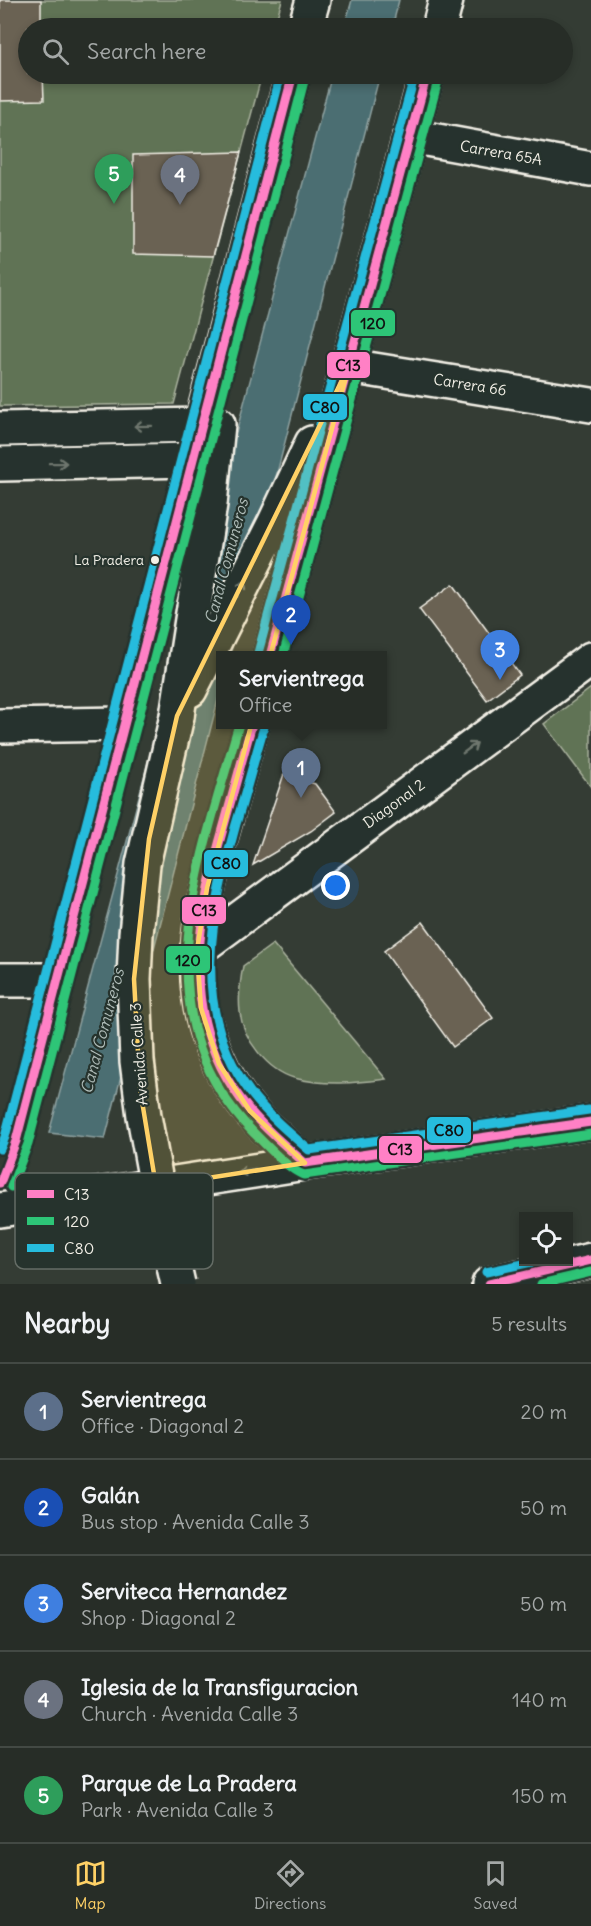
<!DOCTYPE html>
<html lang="en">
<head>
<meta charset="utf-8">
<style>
	:root { --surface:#272d27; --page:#333933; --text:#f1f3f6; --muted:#a4a8a7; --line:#434944; --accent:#ffd166 }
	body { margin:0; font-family:Delius,sans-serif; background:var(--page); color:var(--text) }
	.controls { position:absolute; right:18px; bottom:18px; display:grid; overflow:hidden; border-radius:0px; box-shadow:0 3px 9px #0003 }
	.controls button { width:54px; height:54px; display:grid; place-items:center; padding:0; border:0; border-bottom:2px solid var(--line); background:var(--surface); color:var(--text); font:30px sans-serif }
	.you { position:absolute; left:336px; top:886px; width:21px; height:21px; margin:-15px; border:4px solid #fff; border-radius:50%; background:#1a73e8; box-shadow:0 0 0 9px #1a73e833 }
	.badge { display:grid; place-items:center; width:39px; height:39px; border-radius:50%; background:var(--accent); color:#fff; font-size:20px; font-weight:700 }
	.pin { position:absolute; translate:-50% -50px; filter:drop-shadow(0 2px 3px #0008) }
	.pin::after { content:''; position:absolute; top:32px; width:21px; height:18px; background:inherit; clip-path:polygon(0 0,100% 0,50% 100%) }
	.popup { position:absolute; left:216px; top:651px; width:171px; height:78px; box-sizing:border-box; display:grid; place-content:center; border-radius:0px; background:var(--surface); filter:drop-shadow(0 2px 4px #0005); font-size:20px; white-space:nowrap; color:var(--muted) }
	.popup b { font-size:22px; color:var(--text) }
	.popup::after { content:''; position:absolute; left:50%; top:100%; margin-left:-12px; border:12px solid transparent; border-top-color:var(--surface) }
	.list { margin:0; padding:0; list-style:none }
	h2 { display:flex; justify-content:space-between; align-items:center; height:78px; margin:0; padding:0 24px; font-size:26px }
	h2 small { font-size:20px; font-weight:400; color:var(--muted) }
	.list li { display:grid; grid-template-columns:39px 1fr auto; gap:18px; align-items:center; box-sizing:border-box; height:96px; padding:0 24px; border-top:2px solid var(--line) }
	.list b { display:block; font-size:22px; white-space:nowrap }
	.list p { margin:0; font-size:20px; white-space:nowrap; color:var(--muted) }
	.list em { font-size:20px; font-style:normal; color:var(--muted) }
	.icon { flex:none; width:33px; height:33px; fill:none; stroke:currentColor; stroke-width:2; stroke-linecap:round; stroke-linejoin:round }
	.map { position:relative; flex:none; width:591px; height:1284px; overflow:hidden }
	.search { position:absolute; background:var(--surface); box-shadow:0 3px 9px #0003; left:18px; right:18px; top:18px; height:66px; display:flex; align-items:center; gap:15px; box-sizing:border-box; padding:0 21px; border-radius:33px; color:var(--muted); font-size:22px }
	.sheet { height:558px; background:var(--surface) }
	nav { display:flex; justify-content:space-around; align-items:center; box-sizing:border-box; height:84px; border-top:2px solid var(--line); background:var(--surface); font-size:16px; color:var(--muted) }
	nav a { display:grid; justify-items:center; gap:3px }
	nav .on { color:var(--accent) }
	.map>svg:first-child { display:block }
	.green { fill:#607355; stroke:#aab29e; stroke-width:1.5 }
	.water { fill:#4b6e72; stroke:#8fa2a1; stroke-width:1.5 }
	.building { fill:#6a6252; stroke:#f4f1e8; stroke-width:1.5 }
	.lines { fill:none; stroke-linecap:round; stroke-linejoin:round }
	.minor-casing { stroke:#f4f1e8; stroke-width:38 }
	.major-casing { stroke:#f4f1e8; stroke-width:38 }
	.minor { stroke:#26332d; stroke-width:33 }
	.major { stroke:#26332d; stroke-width:33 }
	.major-bridge-casing { stroke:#f4f1e8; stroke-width:38; stroke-linecap:butt }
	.major-bridge { stroke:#26332d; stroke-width:33 }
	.bus-1-casing { stroke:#26332d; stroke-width:14 }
	.bus-2-casing { stroke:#26332d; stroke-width:14 }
	.bus-3-casing { stroke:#26332d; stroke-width:14 }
	.bus-1 { stroke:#ff80c5; stroke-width:9 }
	.bus-2 { stroke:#2dc577; stroke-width:9 }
	.bus-3 { stroke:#26bcdd; stroke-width:9 }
	.oneway { stroke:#6e766e }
	.marked { fill:#ffd166; fill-opacity:0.2; stroke:#ffd166; stroke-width:4.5; stroke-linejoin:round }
	.bus-dot { fill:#f4f1e8; stroke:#26332d; stroke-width:2 }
	.labels { text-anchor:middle; stroke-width:4.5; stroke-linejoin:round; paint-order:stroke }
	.bus-label { font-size:14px; fill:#f4f1e8; stroke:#26332d; text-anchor:end }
	.street-label { font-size:15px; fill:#f4f1e8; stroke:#26332d }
	.water-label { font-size:16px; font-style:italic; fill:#b0bdb9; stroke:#26332d }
	.key { fill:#26332d; stroke:#646c65; stroke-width:1.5 }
	.key-label { font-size:16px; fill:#f4f1e8 }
	.line-badge { stroke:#26332d; stroke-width:2 }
	.pale-badge-label { font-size:16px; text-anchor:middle; font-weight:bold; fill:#111 }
</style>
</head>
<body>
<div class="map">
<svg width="591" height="1284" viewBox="0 0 591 1284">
	<rect width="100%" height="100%" fill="#343c34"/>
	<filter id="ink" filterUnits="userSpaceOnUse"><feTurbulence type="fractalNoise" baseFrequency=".0167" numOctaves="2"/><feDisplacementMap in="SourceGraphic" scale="12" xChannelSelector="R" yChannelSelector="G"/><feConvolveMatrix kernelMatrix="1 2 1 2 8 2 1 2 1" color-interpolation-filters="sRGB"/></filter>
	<g filter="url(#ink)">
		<g class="green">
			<polygon points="0,0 282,0 274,28 28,28 28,74 262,74 174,404 0,406"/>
			<polygon points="158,437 159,448 0,451 0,439"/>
			<polygon points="591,688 591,787 544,724"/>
			<path d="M273,944L386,1079C356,1083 324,1086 294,1078C267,1070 243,1039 240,1012C238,996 240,982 243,966Z"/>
		</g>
		<g class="water">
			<polygon points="352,0 399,0 392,28 344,28"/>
			<polygon points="332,74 380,74 230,655 220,656 220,692 105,1139 49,1133"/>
		</g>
		<g class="building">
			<polygon points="0,0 41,0 41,28 28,28 28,74 43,74 44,100 0,101"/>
			<polygon points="241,152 213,256 133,254 133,155"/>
			<polygon points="453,584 520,675 487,700 419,609"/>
			<polygon points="284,774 315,784 336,812 311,831 253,865"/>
			<polygon points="423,922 493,1018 453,1047 384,951"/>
		</g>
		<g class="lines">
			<defs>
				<g id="minor">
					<polyline points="410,136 591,169"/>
					<polyline points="349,366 591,405"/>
					<polyline points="0,429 201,425"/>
					<polyline points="0,464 192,460"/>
					<polyline points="0,726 124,724"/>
					<polyline points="197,950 591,659"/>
					<polyline points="0,980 57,980"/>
				</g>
				<g id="major">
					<polyline points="305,28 313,0"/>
					<polyline points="439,28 446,0"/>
					<polyline points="192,460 293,74"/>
					<polyline points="270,656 427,74"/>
					<polyline points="190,690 275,522 312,443"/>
					<polyline points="177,716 210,504 218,424"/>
					<path d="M252,724C241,762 231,800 220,838C196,928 180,1004 233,1088C251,1117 279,1140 305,1163"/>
					<polyline points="0,1210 305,1163 591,1122"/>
					<polyline points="489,1284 591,1260"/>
				</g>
			</defs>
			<use href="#minor" class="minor-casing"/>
			<use href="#major" class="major-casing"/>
			<use href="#minor" class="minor"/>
			<use href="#major" class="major"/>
			<defs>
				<polyline id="major-bridge" points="177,716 143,864 136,934 134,979 137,1061 144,1116 162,1214 178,1284"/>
			</defs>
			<use href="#major-bridge" class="major-bridge-casing"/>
			<use href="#major-bridge" class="major-bridge"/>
			<defs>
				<g id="bus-1">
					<polyline points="270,656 427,74"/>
					<path d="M252,724C243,757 234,789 225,822C198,916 177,1013 240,1098C258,1123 282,1143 305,1163L591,1122"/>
					<polyline points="0,1183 16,1141 293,74"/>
					<polyline points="489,1284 591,1260"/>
				</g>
				<g id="bus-2">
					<polyline points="283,656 439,77"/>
					<path d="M239,724C201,859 138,1014 252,1131C263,1142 291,1172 304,1175L591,1134"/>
					<polyline points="11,1187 28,1144 305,77"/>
					<polyline points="541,1284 591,1272"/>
				</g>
				<g id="bus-3">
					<polyline points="258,653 415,74"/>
					<path d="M264,727C254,760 246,792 236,824C211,915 189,1010 250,1092C267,1114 288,1132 309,1150L589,1110"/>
					<polyline points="0,1149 5,1137 281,74"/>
					<polyline points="486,1272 532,1262"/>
				</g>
			</defs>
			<use href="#bus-1" class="bus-1-casing"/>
			<use href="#bus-2" class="bus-2-casing"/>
			<use href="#bus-3" class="bus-3-casing"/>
			<use href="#bus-1" class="bus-1"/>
			<use href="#bus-2" class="bus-2"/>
			<use href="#bus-3" class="bus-3"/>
		</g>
		<defs><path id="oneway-shaft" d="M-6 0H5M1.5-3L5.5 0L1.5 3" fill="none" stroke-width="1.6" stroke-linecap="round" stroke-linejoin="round" transform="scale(1.5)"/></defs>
		<g class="oneway">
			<use href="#oneway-shaft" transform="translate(143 426) rotate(179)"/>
			<use href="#oneway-shaft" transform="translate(58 463) rotate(-1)"/>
			<use href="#oneway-shaft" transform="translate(241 589) rotate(-63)"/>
			<use href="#oneway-shaft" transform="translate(470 748) rotate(-36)"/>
			<use href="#oneway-shaft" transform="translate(247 1171) rotate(171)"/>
		</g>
	</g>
	<path class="marked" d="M349,366L207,888L197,950L201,1008L219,1064L250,1111L305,1163L156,1186L140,1089L134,979L149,839L177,716Z"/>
	<circle class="bus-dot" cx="155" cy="560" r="5"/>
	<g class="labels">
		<g class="bus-label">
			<text x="144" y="565">La Pradera</text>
		</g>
		<g class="street-label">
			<text transform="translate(501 153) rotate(10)" y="5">Carrera 65A</text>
			<text transform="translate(470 385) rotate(9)" y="5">Carrera 66</text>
			<text transform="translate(394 804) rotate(-36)" y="5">Diagonal 2</text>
			<text transform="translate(139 1054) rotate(-94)" y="5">Avenida Calle 3</text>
		</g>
		<g class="water-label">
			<text transform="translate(226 561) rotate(-75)" y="6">Canal Comuneros</text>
			<text transform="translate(102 1031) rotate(-75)" y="6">Canal Comuneros</text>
		</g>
	</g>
	<rect x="15" y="1173" width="198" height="96" rx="9" class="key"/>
	<rect x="27" y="1190" width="27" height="8" fill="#ff80c5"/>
	<rect x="27" y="1217" width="27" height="8" fill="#2dc577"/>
	<rect x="27" y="1244" width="27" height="8" fill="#26bcdd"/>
	<g class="key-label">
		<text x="64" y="1200">C13</text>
		<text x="64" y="1227">120</text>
		<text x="64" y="1254">C80</text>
	</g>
	<g class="line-badge">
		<rect x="350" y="309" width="46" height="28" rx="6" fill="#2dc577"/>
		<rect x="326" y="351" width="45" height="28" rx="6" fill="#ff80c5"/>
		<rect x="302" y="393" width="46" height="28" rx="6" fill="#26bcdd"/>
		<rect x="203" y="849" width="46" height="29" rx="6" fill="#26bcdd"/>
		<rect x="181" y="896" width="46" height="29" rx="6" fill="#ff80c5"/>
		<rect x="165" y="945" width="46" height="29" rx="6" fill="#2dc577"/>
		<rect x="426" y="1116" width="46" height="28" rx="6" fill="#26bcdd"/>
		<rect x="378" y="1135" width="45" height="29" rx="6" fill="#ff80c5"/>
	</g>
	<g class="pale-badge-label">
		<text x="373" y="329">120</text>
		<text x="348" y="371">C13</text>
		<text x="325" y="413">C80</text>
		<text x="226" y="869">C80</text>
		<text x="204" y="916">C13</text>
		<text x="188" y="966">120</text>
		<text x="449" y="1136">C80</text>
		<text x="400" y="1155">C13</text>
	</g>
</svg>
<div class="controls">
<button><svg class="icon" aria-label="locate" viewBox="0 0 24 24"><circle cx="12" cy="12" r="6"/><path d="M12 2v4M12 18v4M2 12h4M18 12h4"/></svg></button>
</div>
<div class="you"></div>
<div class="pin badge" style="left:301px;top:798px;background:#5c6f8a">1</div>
<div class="popup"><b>Servientrega</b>Office</div>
<div class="pin badge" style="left:291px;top:645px;background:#1a4fb4">2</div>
<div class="pin badge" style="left:500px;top:680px;background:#3f7fe0">3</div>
<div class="pin badge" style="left:180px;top:205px;background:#6b7280">4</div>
<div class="pin badge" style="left:114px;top:204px;background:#2e9e5b">5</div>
<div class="search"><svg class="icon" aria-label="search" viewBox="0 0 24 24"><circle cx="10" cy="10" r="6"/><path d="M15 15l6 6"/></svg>Search here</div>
</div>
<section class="sheet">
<h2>Nearby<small>5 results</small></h2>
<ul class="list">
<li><span class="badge" style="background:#5c6f8a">1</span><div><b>Servientrega</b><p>Office · Diagonal 2</p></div><em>20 m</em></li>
<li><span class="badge" style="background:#1a4fb4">2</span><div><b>Galán</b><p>Bus stop · Avenida Calle 3</p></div><em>50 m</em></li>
<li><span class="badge" style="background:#3f7fe0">3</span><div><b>Serviteca Hernandez</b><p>Shop · Diagonal 2</p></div><em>50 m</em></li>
<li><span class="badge" style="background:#6b7280">4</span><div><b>Iglesia de la Transfiguracion</b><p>Church · Avenida Calle 3</p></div><em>140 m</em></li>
<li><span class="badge" style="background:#2e9e5b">5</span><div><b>Parque de La Pradera</b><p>Park · Avenida Calle 3</p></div><em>150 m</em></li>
</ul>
</section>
<nav>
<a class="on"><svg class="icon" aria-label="map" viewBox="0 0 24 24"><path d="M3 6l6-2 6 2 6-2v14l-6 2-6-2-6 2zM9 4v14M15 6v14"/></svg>Map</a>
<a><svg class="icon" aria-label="directions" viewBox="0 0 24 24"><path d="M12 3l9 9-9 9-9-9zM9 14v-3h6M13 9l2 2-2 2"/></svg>Directions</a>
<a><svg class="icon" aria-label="saved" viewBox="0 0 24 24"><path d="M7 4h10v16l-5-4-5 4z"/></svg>Saved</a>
</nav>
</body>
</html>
